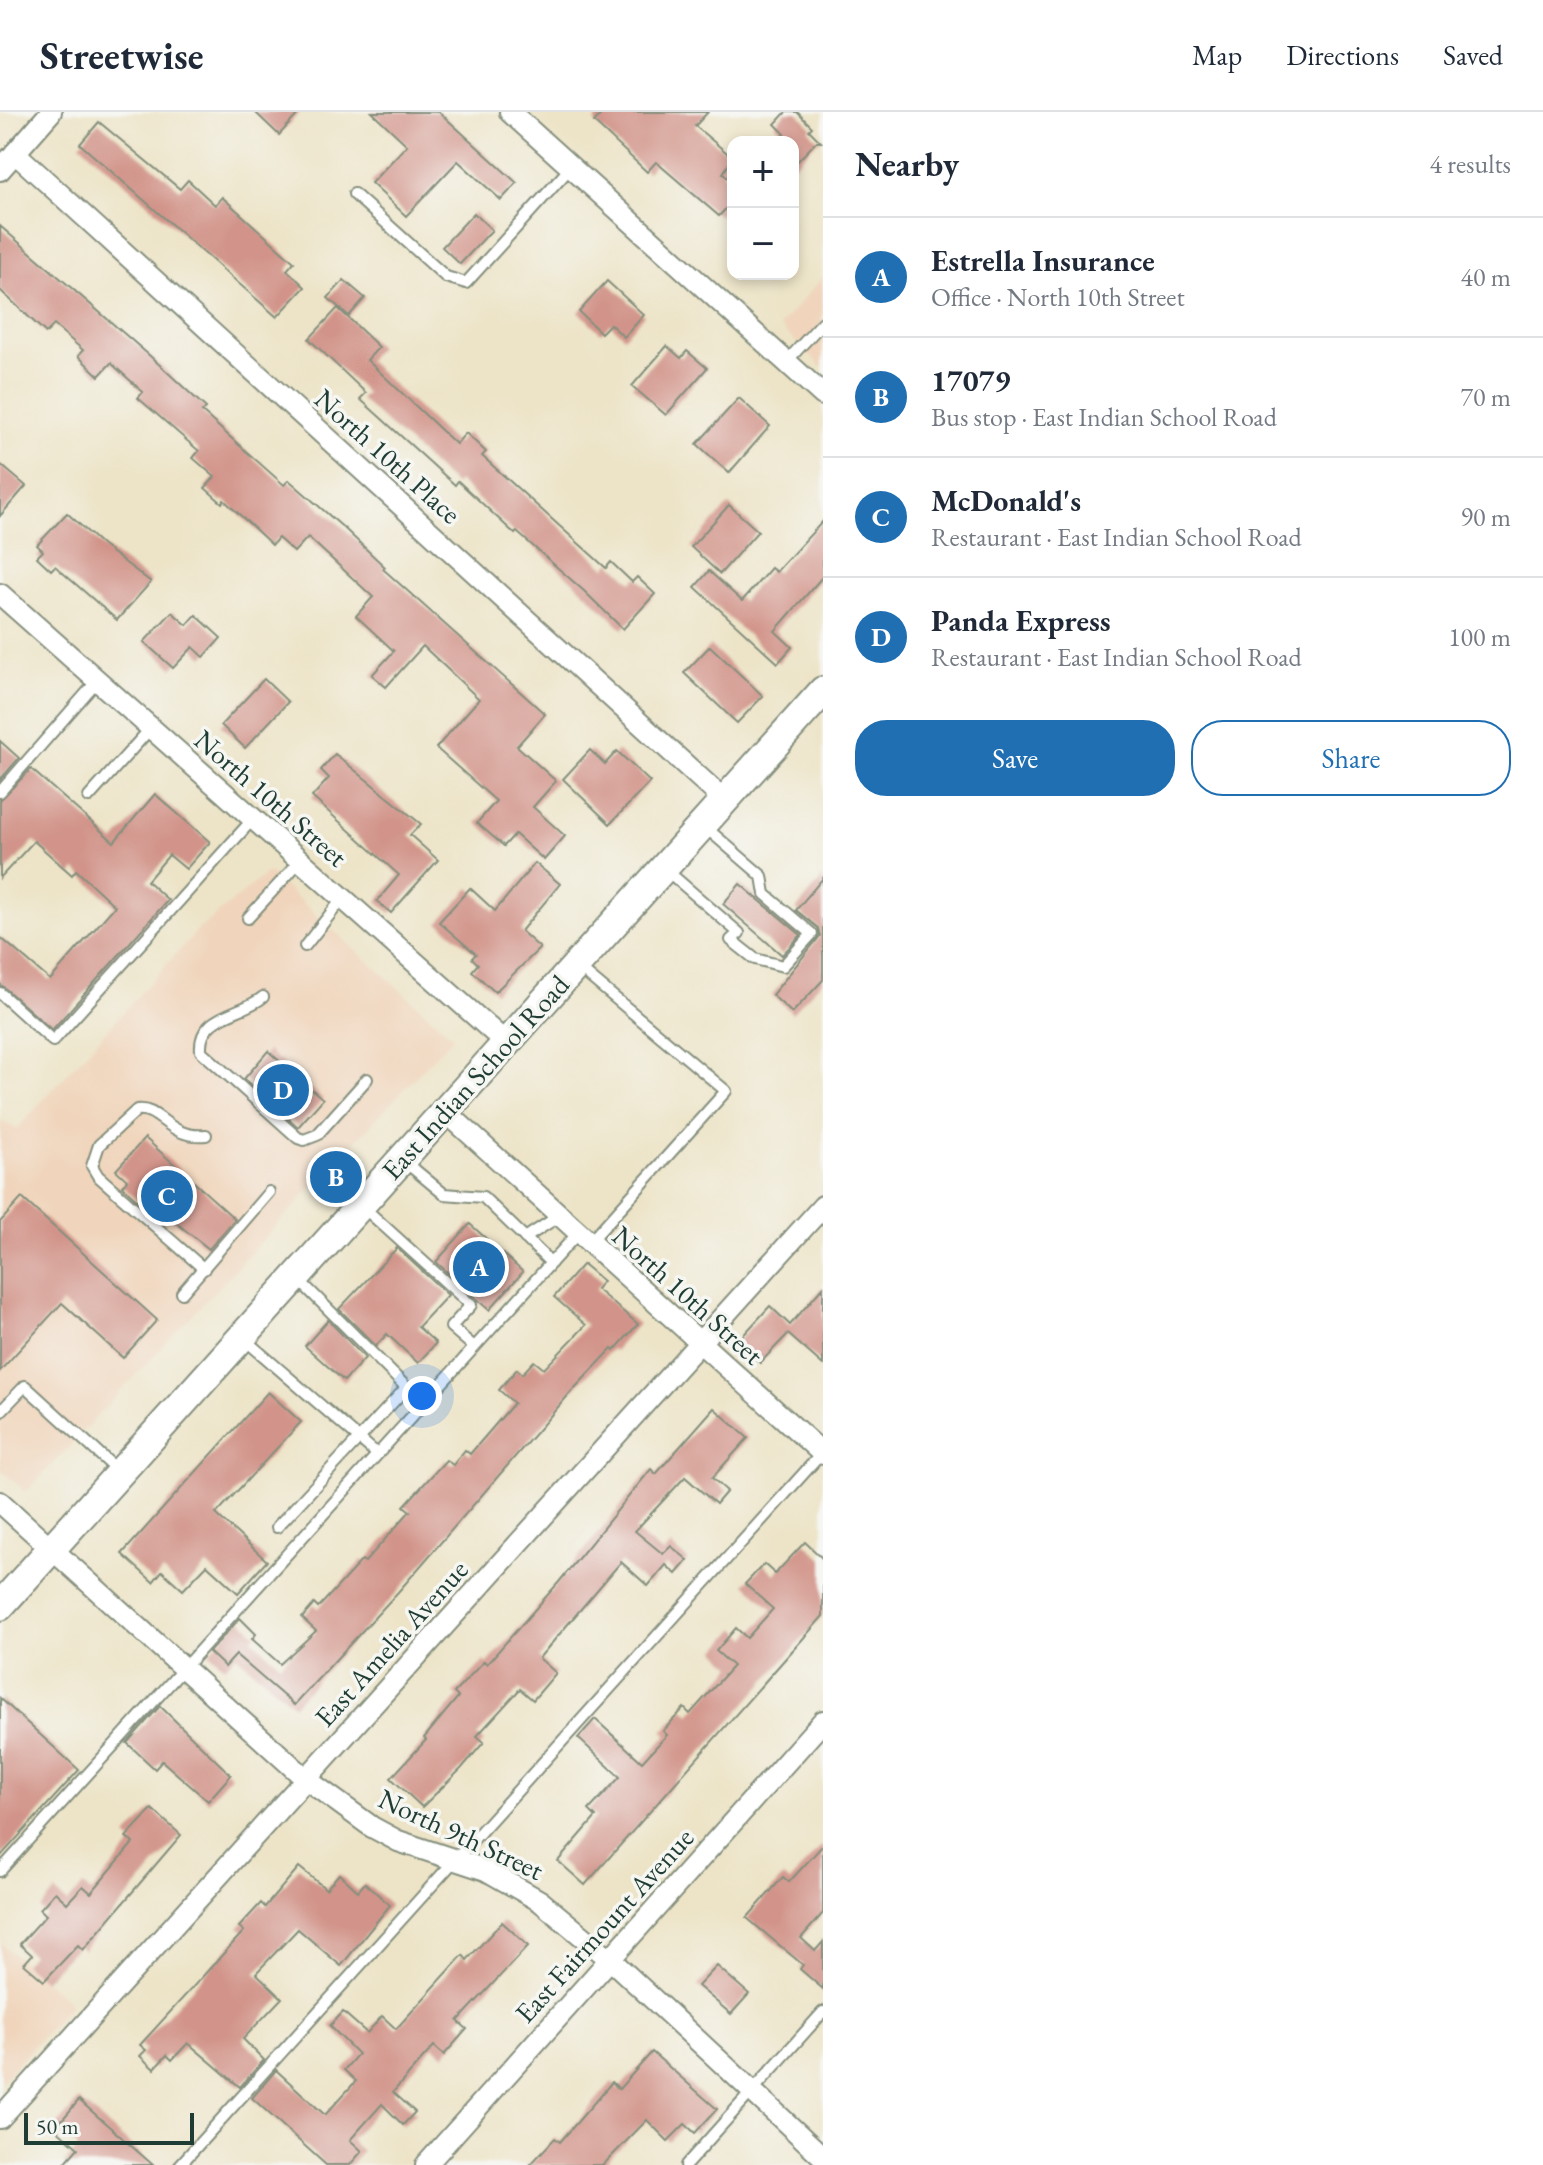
<!DOCTYPE html>
<html lang="en">
<head>
<meta charset="utf-8">
<style>
	:root { --surface:#fff; --page:#f2f2f3; --text:#1f2937; --muted:#747a83; --line:#e0e1e3; --accent:#1f6fb2 }
	body { margin:0; font-family:"EB Garamond",serif; background:var(--page); color:var(--text) }
	.controls { position:absolute; right:24px; top:24px; display:grid; overflow:hidden; border-radius:16px; box-shadow:0 4px 12px #0003 }
	.controls button { width:72px; height:72px; display:grid; place-items:center; padding:0; border:0; border-bottom:2px solid var(--line); background:var(--surface); color:var(--text); font:40px sans-serif }
	.scale { position:absolute; left:24px; bottom:20px; width:170px; box-sizing:border-box; padding-left:8px; border:4px solid #1f3d34; border-top:0; font-size:22px; line-height:28px; white-space:nowrap; color:#1f3d34; -webkit-text-stroke:6px #f6f6f2; paint-order:stroke }
	.you { position:absolute; left:422px; top:1284px; width:28px; height:28px; margin:-20px; border:6px solid #fff; border-radius:50%; background:#1a73e8; box-shadow:0 0 0 12px #1a73e833 }
	.badge { display:grid; place-items:center; width:52px; height:52px; border-radius:50%; background:var(--accent); color:#fff; font-size:26px; font-weight:700 }
	.pin { position:absolute; translate:-50% -50%; border:4px solid #fff; box-shadow:0 2px 8px #0006 }
	.list { margin:0; padding:0; list-style:none }
	h2 { display:flex; justify-content:space-between; align-items:center; height:104px; margin:0; padding:0 32px; font-size:34px }
	h2 small { font-size:26px; font-weight:400; color:var(--muted) }
	.list li { display:grid; grid-template-columns:52px 1fr auto; gap:24px; align-items:center; box-sizing:border-box; height:120px; padding:0 32px; border-top:2px solid var(--line) }
	.list b { display:block; font-size:30px; white-space:nowrap }
	.list p { margin:0; font-size:26px; white-space:nowrap; color:var(--muted) }
	.list em { font-size:26px; font-style:normal; color:var(--muted) }
	.actions { display:flex; gap:16px; padding:24px 32px }
	.actions a { flex:1; padding:18px 0; border:2px solid var(--accent); border-radius:32px; text-align:center; font-size:28px; color:var(--accent) }
	.actions .main { background:var(--accent); color:#fff }
	.map { position:relative; flex:none; width:823px; height:2053px; overflow:hidden }
	header { display:flex; align-items:center; gap:48px; box-sizing:border-box; height:112px; padding:0 40px; background:var(--surface); border-bottom:2px solid var(--line) }
	header strong { font-size:38px }
	nav { display:flex; gap:44px; margin-inline-start:auto; font-size:28px }
	main { display:flex }
	aside { flex:1; background:var(--surface) }
	.map>svg:first-child { display:block }
	.built { fill:#f0d5bc }
	.building { fill:#d2948a }
	.lines { fill:none; stroke-linecap:round; stroke-linejoin:round }
	.lane-casing { stroke:#86907e; stroke-width:14 }
	.street-casing { stroke:#86907e; stroke-width:24 }
	.secondary-casing { stroke:#86907e; stroke-width:32 }
	.lane { stroke:#fff; stroke-width:10 }
	.street { stroke:#fff; stroke-width:20 }
	.secondary { stroke:#fff; stroke-width:28 }
	.labels { text-anchor:middle; stroke-width:7; stroke-linejoin:round; paint-order:stroke }
	.street-label { font-size:28px; fill:#1f3d34; stroke:#f6f6f2 }
</style>
</head>
<body>
<header>
<strong>Streetwise</strong>
<nav><a>Map</a><a>Directions</a><a>Saved</a></nav>
</header>
<main>
<div class="map">
<svg width="823" height="2053" viewBox="0 0 823 2053">
	<rect width="100%" height="100%" fill="#f6f6f2"/>
	<filter id="ink" filterUnits="userSpaceOnUse"><feTurbulence type="fractalNoise" baseFrequency=".0125" numOctaves="2"/><feDisplacementMap in="SourceGraphic" scale="16" xChannelSelector="R" yChannelSelector="G"/><feConvolveMatrix kernelMatrix="1 2 1 2 8 2 1 2 1" color-interpolation-filters="sRGB"/></filter>
	<filter id="wash" filterUnits="userSpaceOnUse"><feTurbulence type="fractalNoise" baseFrequency=".006" numOctaves="4" result="noise"/><feDisplacementMap in="SourceGraphic" scale="32" xChannelSelector="R" yChannelSelector="G"/><feGaussianBlur stdDeviation="1.8" result="paint"/><feColorMatrix in="noise" values="0 0 0 0 0 0 0 0 0 0 0 0 0 0 0 0 0 1.4 0 .05"/><feComposite in="paint" operator="in"/></filter>
	<g filter="url(#wash)">
		<rect width="100%" height="100%" fill="#ede4c8"/>
		<g class="built">
			<polygon points="823,165 823,256 779,214"/>
			<polygon points="268,760 453,925 26,1380 0,1357 0,1009 17,1017 199,817"/>
			<polygon points="0,1831 71,1892 0,1971"/>
		</g>
		<g id="blocks">
			<g class="building">
				<polygon points="255,0 300,0 279,23"/>
				<polygon points="372,0 439,0 517,71 501,88 458,49 406,104 371,71 407,33"/>
				<polygon points="603,0 708,0 695,14 733,46 723,61 733,71 733,89 719,104 656,50 647,60 594,10"/>
				<polygon points="786,0 797,0 812,15 809,18 821,30 816,30 793,54 793,30 777,30 785,22 775,12"/>
				<polygon points="99,10 180,77 188,68 215,93 222,85 294,150 287,158 305,175 277,205 80,32"/>
				<polygon points="474,101 492,118 460,152 442,135"/>
				<polygon points="0,114 150,244 206,296 202,300 284,373 289,368 346,418 385,455 383,457 545,602 517,634 556,669 533,695 565,724 544,748 515,722 504,734 477,711 496,689 436,636 479,587 423,534 386,575 372,563 394,539 356,504 373,485 308,425 294,440 278,426 272,433 224,388 222,391 205,376 215,365 193,346 199,339 138,286 143,280 111,251 99,264 78,244 83,238 54,213 46,221 0,178"/>
				<polygon points="344,168 365,186 349,204 328,186"/>
				<polygon points="607,169 644,203 624,225 610,212 601,221 579,200"/>
				<polygon points="338,196 379,235 367,248 456,332 466,321 486,340 482,344 606,456 611,450 632,470 637,465 655,482 623,517 584,479 517,420 515,422 458,369 455,373 360,287 366,281 309,227"/>
				<polygon points="667,234 681,246 687,239 707,256 666,303 632,274"/>
				<polygon points="739,286 770,314 729,361 697,332"/>
				<polygon points="0,352 26,374 0,404"/>
				<polygon points="729,393 758,419 720,462 691,435"/>
				<polygon points="67,401 103,434 151,470 117,508 55,454 51,458 37,445 43,439 37,433"/>
				<polygon points="823,409 823,464 775,519 792,535 778,551 695,475 709,459 742,489 771,456 776,460"/>
				<polygon points="172,500 187,513 196,503 221,526 204,545 193,535 173,556 144,530"/>
				<polygon points="710,534 763,584 737,611 684,561"/>
				<polygon points="264,567 288,590 245,636 221,613"/>
				<polygon points="0,629 19,646 0,668"/>
				<polygon points="590,638 605,652 617,639 650,670 610,712 563,667"/>
				<polygon points="335,642 421,712 410,723 438,748 391,801 377,789 399,763 312,685 329,666 321,658"/>
				<polygon points="31,657 114,730 155,682 210,730 186,757 169,743 147,769 168,788 52,918 0,872 0,825 50,868 115,794 76,758 72,763 34,729 0,766 0,688"/>
				<polygon points="535,751 560,772 521,819 540,836 495,880 472,859 478,852 472,846 476,842 439,810 470,776 495,799"/>
				<polygon points="823,766 823,868 792,901 772,883 820,824 818,816 796,798"/>
				<polygon points="740,772 801,823 782,843 723,792"/>
				<polygon points="268,939 323,987 298,1015 244,967"/>
				<polygon points="145,1026 235,1107 209,1137 169,1105 163,1111 122,1074 127,1068 116,1058"/>
				<polygon points="22,1086 157,1208 123,1246 62,1191 0,1259 0,1110"/>
				<polygon points="470,1112 523,1160 489,1198 436,1150"/>
				<polygon points="397,1136 448,1183 418,1215 436,1231 418,1251 387,1222 376,1234 339,1197"/>
				<polygon points="583,1152 603,1169 596,1177 638,1212 614,1239 612,1237 571,1280 398,1480 294,1593 236,1543 225,1555 209,1540 240,1506 256,1522 252,1527 280,1552 316,1519 302,1506 314,1492 318,1496 362,1448 365,1450 410,1399 404,1394 446,1348 453,1353 465,1338 470,1342 514,1291 499,1278 517,1257 522,1262 534,1249 544,1257 586,1213 554,1185"/>
				<polygon points="823,1175 823,1253 788,1222 760,1251 737,1230 770,1194 790,1213"/>
				<polygon points="328,1208 365,1246 344,1269 305,1234"/>
				<polygon points="268,1280 301,1310 216,1402 267,1449 238,1481 207,1453 183,1478 162,1459 153,1470 122,1442"/>
				<polygon points="714,1296 748,1326 712,1366 727,1379 716,1392 685,1365 635,1419 663,1442 671,1434 688,1448 676,1462 666,1453 648,1474 621,1450 539,1546 556,1561 533,1588 520,1577 477,1624 484,1630 461,1657 422,1695 391,1666 426,1628 424,1626 458,1585 454,1581 484,1549 487,1552 559,1470 651,1357 656,1362"/>
				<polygon points="805,1430 823,1447 823,1504 585,1773 558,1749 596,1705 589,1698 620,1665 578,1626 595,1607 642,1650 667,1623 663,1619 684,1596 690,1602 733,1554 716,1539 736,1516 747,1526 773,1497 745,1472 764,1452 775,1462"/>
				<polygon points="0,1586 79,1658 0,1745"/>
				<polygon points="160,1594 231,1663 208,1689 162,1649 155,1657 127,1631"/>
				<polygon points="152,1697 181,1723 83,1838 78,1833 44,1869 24,1852 32,1843 20,1832 46,1803 40,1797 55,1780 67,1791 83,1774 91,1781 133,1731 126,1725"/>
				<polygon points="823,1733 823,1801 801,1826 815,1839 823,1830 823,1877 800,1857 803,1853 747,1806 783,1765 789,1770"/>
				<polygon points="299,1755 326,1777 339,1762 358,1779 365,1771 390,1793 341,1854 298,1817 256,1861 282,1886 243,1927 264,1948 240,1975 188,1931 172,1948 167,1943 154,1957 140,1944 146,1938 140,1933 244,1819 239,1815 261,1791 265,1795"/>
				<polygon points="502,1810 528,1834 458,1909 467,1917 444,1943 434,1934 393,1980 415,2000 403,2013 382,1992 350,2028 362,2039 350,2053 326,2053 252,1986 276,1958 325,2003 356,1969 344,1958 358,1942 330,1914 343,1900 367,1921 382,1904 396,1917 463,1843 467,1848"/>
				<polygon points="717,1854 749,1882 731,1902 698,1874"/>
				<polygon points="652,1940 717,1997 695,2021 685,2012 668,2029 647,2008 603,2053 530,2053 555,2026 560,2030 612,1970 619,1977"/>
				<polygon points="79,1988 153,2053 63,2053 78,2036 55,2016"/>
			</g>
		</g>
	</g>
	<g filter="url(#ink)">
		<use href="#blocks" fill-opacity="0" stroke="#86907e" stroke-width="2"/>
		<g class="lines">
			<defs>
				<g id="lane">
					<polyline points="354,82 446,165 466,171 571,55"/>
					<polyline points="786,250 823,210"/>
					<polyline points="0,680 97,569"/>
					<polyline points="89,685 150,617"/>
					<polyline points="665,757 739,821 731,828 755,847 783,854 812,822 765,782 762,764 704,714"/>
					<polyline points="248,806 300,749"/>
					<polyline points="305,834 343,786"/>
					<polyline points="578,855 726,979 589,1131"/>
					<polyline points="0,881 53,929 253,707"/>
					<path d="M263,885C242,903 198,902 201,939L298,1026L304,1028L317,1023L367,967"/>
					<polyline points="403,1048 444,1082 483,1085 551,1151"/>
					<polyline points="362,1094 471,1193 451,1215 474,1235"/>
					<polyline points="525,1126 559,1104"/>
					<path d="M204,1157L98,1064L92,1054L99,1033L137,998C161,995 168,1027 206,1023"/>
					<polyline points="297,1166 423,1292"/>
					<polyline points="182,1181 269,1080"/>
					<polyline points="243,1226 377,1342"/>
					<polyline points="0,1300 25,1274 118,1359"/>
					<polyline points="277,1415 406,1276"/>
					<polyline points="0,1759 578,1121"/>
					<polyline points="180,2053 822,1341"/>
					<polyline points="686,2053 823,1900"/>
				</g>
				<g id="street">
					<polyline points="510,0 823,283"/>
					<polyline points="15,41 724,688"/>
					<polyline points="0,58 51,0"/>
					<polyline points="0,482 506,931"/>
					<polyline points="445,999 823,1342"/>
					<polyline points="0,1390 306,1667 372,1715 398,1729 486,1758 540,1789 611,1848 823,2045"/>
					<polyline points="0,2006 823,1094"/>
					<polyline points="426,2053 823,1609"/>
				</g>
				<polyline id="secondary" points="0,1494 823,579"/>
			</defs>
			<use href="#lane" class="lane-casing"/>
			<use href="#street" class="street-casing"/>
			<use href="#secondary" class="secondary-casing"/>
			<use href="#lane" class="lane"/>
			<use href="#street" class="street"/>
			<use href="#secondary" class="secondary"/>
		</g>
	</g>
	<g class="labels">
		<g class="street-label">
			<text transform="translate(388 344) rotate(42)" y="10">North 10th Place</text>
			<text transform="translate(271 686) rotate(41)" y="10">North 10th Street</text>
			<text transform="translate(475 965) rotate(-48)" y="10">East Indian School Road</text>
			<text transform="translate(688 1183) rotate(42)" y="10">North 10th Street</text>
			<text transform="translate(391 1531) rotate(-48)" y="10">East Amelia Avenue</text>
			<text transform="translate(461 1722) rotate(25)" y="10">North 9th Street</text>
			<text transform="translate(604 1813) rotate(-48)" y="10">East Fairmount Avenue</text>
		</g>
	</g>
</svg>
<div class="controls">
<button>+</button>
<button>−</button>
</div>
<div class="scale">50 m</div>
<div class="you"></div>
<div class="pin badge" style="left:479px;top:1155px">A</div>
<div class="pin badge" style="left:336px;top:1065px">B</div>
<div class="pin badge" style="left:167px;top:1084px">C</div>
<div class="pin badge" style="left:283px;top:978px">D</div>
</div>
<aside>
<h2>Nearby<small>4 results</small></h2>
<ul class="list">
<li><span class="badge">A</span><div><b>Estrella Insurance</b><p>Office · North 10th Street</p></div><em>40 m</em></li>
<li><span class="badge">B</span><div><b>17079</b><p>Bus stop · East Indian School Road</p></div><em>70 m</em></li>
<li><span class="badge">C</span><div><b>McDonald's</b><p>Restaurant · East Indian School Road</p></div><em>90 m</em></li>
<li><span class="badge">D</span><div><b>Panda Express</b><p>Restaurant · East Indian School Road</p></div><em>100 m</em></li>
</ul>
<div class="actions"><a class="main">Save</a><a>Share</a></div>
</aside>
</main>
</body>
</html>
